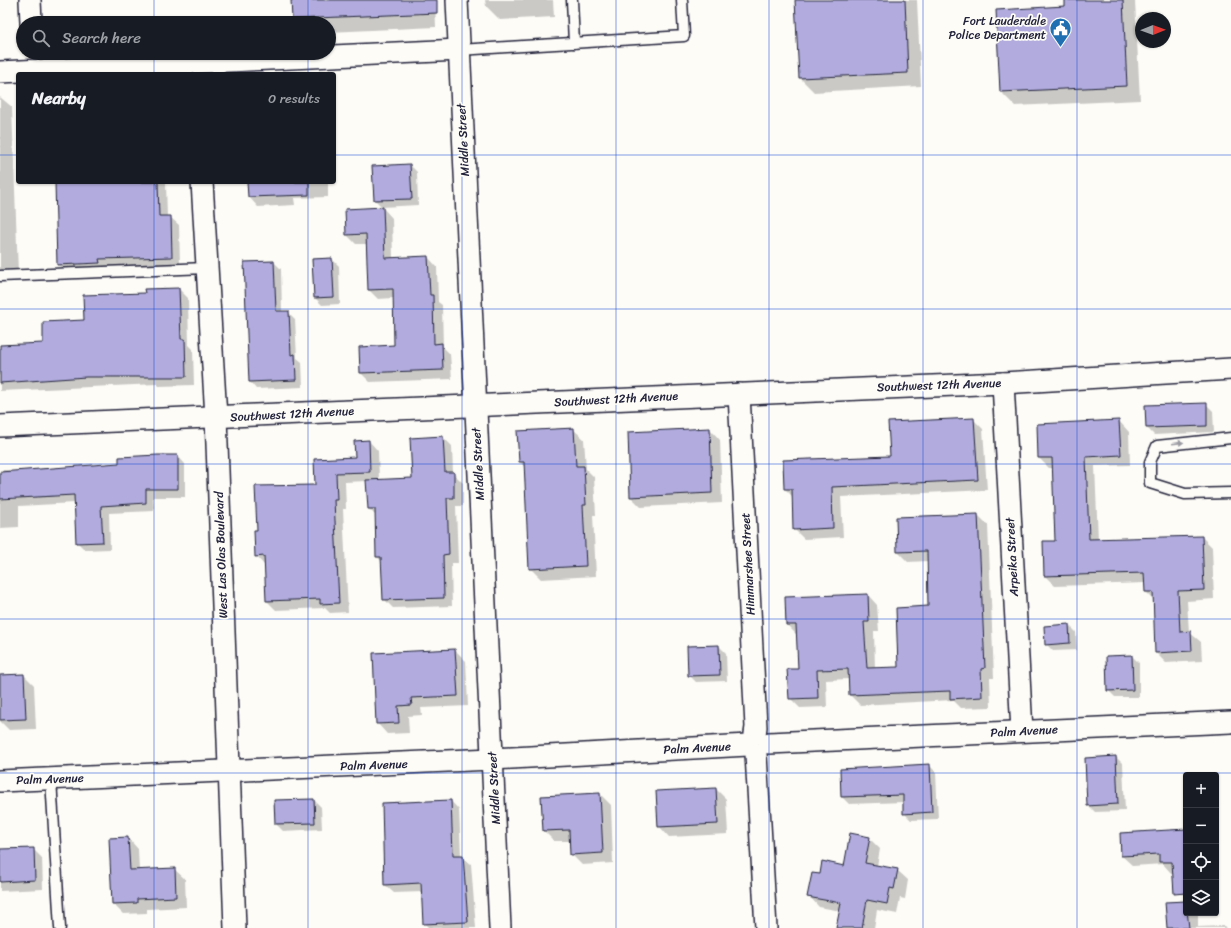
<!DOCTYPE html>
<html lang="en">
<head>
<meta charset="utf-8">
<style>
	:root { --surface:#171b24; --page:#20242c; --text:#f1f3f6; --muted:#9ea1a6; --line:#363941 }
	body { margin:0; font-family:Sriracha,sans-serif; background:var(--page); color:var(--text) }
	.controls { position:absolute; right:12px; bottom:12px; display:grid; overflow:hidden; border-radius:4px; box-shadow:0 1px 3px #0004 }
	.controls button { width:36px; height:36px; display:grid; place-items:center; padding:0; border:0; border-bottom:1px solid var(--line); background:var(--surface); color:var(--text); font:20px sans-serif }
	.compass { position:absolute; left:1135px; top:12px; width:36px; height:36px; border-radius:50%; background:var(--surface); box-shadow:0 1px 3px #0004; rotate:89deg }
	.list { margin:0; padding:0; list-style:none }
	h2 { display:flex; justify-content:space-between; align-items:center; height:52px; margin:0; padding:0 16px; font-size:17px }
	h2 small { font-size:13px; font-weight:400; color:var(--muted) }
	.icon { flex:none; width:22px; height:22px; fill:none; stroke:currentColor; stroke-width:2; stroke-linecap:round; stroke-linejoin:round }
	.map { position:relative; flex:none; width:1231px; height:928px; overflow:hidden }
	.search { position:absolute; background:var(--surface); box-shadow:0 1px 3px #0004; left:16px; top:16px; width:320px; height:44px; display:flex; align-items:center; gap:10px; box-sizing:border-box; padding:0 14px; border-radius:22px; color:var(--muted); font-size:15px }
	.panel { position:absolute; background:var(--surface); box-shadow:0 1px 3px #0004; left:16px; top:72px; width:320px; height:112px; border-radius:4px }
	.map>svg:first-child { display:block }
	.shadow { fill:#0003 }
	.building { fill:#b1acdd; stroke:#22223b }
	.lines { fill:none; stroke-linecap:round; stroke-linejoin:round }
	.service-casing { stroke:#22223b; stroke-width:13 }
	.minor-casing { stroke:#22223b; stroke-width:24 }
	.service { stroke:#fdfcf7; stroke-width:10 }
	.minor { stroke:#fdfcf7; stroke-width:21 }
	.oneway { fill:#9a9aa2 }
	.grid { fill:none; stroke:#1d4ed8; stroke-width:1; stroke-opacity:0.55 }
	.labels { text-anchor:middle; stroke-width:3.5; stroke-linejoin:round; paint-order:stroke }
	.poi-label { font-size:12px; fill:#22223b; stroke:#fdfcf7; text-anchor:end }
	.street-label { font-size:12px; fill:#22223b; stroke:#fdfcf7 }
</style>
</head>
<body>
<div class="map">
<svg width="1231" height="928" viewBox="0 0 1231 928">
	<rect width="100%" height="100%" fill="#fdfcf7"/>
	<filter id="ink" filterUnits="userSpaceOnUse"><feTurbulence type="fractalNoise" baseFrequency=".025" numOctaves="2"/><feDisplacementMap in="SourceGraphic" scale="8" xChannelSelector="R" yChannelSelector="G"/><feConvolveMatrix kernelMatrix="1 2 1 2 8 2 1 2 1" color-interpolation-filters="sRGB"/></filter>
	<g filter="url(#ink)">
		<g class="shadow">
			<polygon points="292,0 435,0 436,27 329,32 329,23 297,23 293,19"/>
			<polygon points="485,0 553,0 554,17 500,20 486,6"/>
			<polygon points="796,0 917,0 921,86 814,92 800,78"/>
			<polygon points="1066,0 1135,0 1140,100 1015,106 1001,92 1066,7"/>
			<polygon points="0,97 12,107 18,273 0,273"/>
			<polygon points="410,165 417,172 418,205 382,207 375,200 374,166"/>
			<polygon points="97,182 166,182 167,217 170,217 179,225 180,265 67,273 58,264"/>
			<polygon points="248,182 328,182 328,197 294,198 295,205 258,207 249,197"/>
			<polygon points="383,208 392,218 393,258 428,257 437,267 438,302 442,305 443,347 450,354 452,379 370,382 361,373 395,346 394,298 378,299 369,290 367,244 356,244 347,235"/>
			<polygon points="332,259 339,266 340,304 322,305 315,298 313,260"/>
			<polygon points="274,262 281,269 282,312 288,312 295,319 297,358 302,362 303,387 256,389 250,382"/>
			<polygon points="179,289 188,298 189,345 193,349 194,385 159,386 157,384 0,391 0,346 44,344 85,321"/>
			<polygon points="1206,404 1213,411 1214,432 1154,435 1147,428"/>
			<polygon points="973,419 983,429 987,490 841,497 843,537 804,539 794,529 793,497 785,489 891,457"/>
			<polygon points="1119,421 1129,432 1130,465 1095,466 1098,540 1202,537 1212,547 1214,599 1187,601 1189,632 1201,642 1202,661 1166,663 1156,653 1154,600 1146,592 1146,583 1055,586 1045,576 1056,542 1053,468 1049,468 1039,458"/>
			<polygon points="573,429 584,439 586,469 594,477 596,515 593,515 596,576 541,579 530,568 525,467 520,462"/>
			<polygon points="710,429 720,440 722,503 641,507 631,497"/>
			<polygon points="443,437 452,446 453,473 463,483 463,506 456,506 458,563 451,563 452,606 393,608 384,599 383,562 377,557 376,516 369,509 367,481 345,482 346,509 343,509 348,612 330,613 325,608 276,610 267,601 265,566 256,556 258,531 316,486 356,458 369,441 378,451 379,480 413,479"/>
			<polygon points="178,456 185,464 185,497 153,497 154,511 109,513 110,549 85,550 77,542 75,503 19,506 19,527 0,528 0,470 10,470 12,472 120,464"/>
			<polygon points="978,515 988,525 994,678 990,678 991,707 961,708 953,700 860,705 850,695 849,679 826,680 827,707 800,708 790,698 799,670 797,635 787,625 868,595 877,605 879,631 874,631 875,669 899,668 929,607 928,561 908,562 898,552 897,518"/>
			<polygon points="1069,625 1076,632 1077,650 1053,651 1046,644"/>
			<polygon points="719,646 726,653 727,681 696,682 689,675"/>
			<polygon points="455,650 466,661 468,706 421,708 422,715 408,716 409,733 387,734 377,723 374,654"/>
			<polygon points="1132,656 1139,663 1139,697 1115,697 1108,690"/>
			<polygon points="24,675 34,685 36,729 9,730 0,721 0,676"/>
			<polygon points="1116,757 1123,764 1125,811 1095,812 1088,805 1086,759"/>
			<polygon points="929,765 936,772 938,819 911,820 904,813 904,802 849,804 842,797 841,770"/>
			<polygon points="716,789 726,799 728,834 669,837 659,826"/>
			<polygon points="600,794 611,805 613,863 582,865 571,854 570,841 554,841 544,831 542,797"/>
			<polygon points="314,800 321,807 322,829 283,831 276,824"/>
			<polygon points="451,801 459,810 461,856 471,864 476,928 429,928 424,923 423,892 394,893 385,885"/>
			<polygon points="1186,830 1186,887 1173,872 1171,873 1163,864 1133,866 1122,856"/>
			<polygon points="128,838 138,849 139,871 174,869 185,879 186,907 147,909 147,913 123,914 113,904"/>
			<polygon points="869,838 880,849 877,866 897,870 908,880 905,899 900,898 897,914 877,910 874,928 837,928 841,911 819,907 809,896 820,876 845,867"/>
			<polygon points="33,849 42,858 43,889 0,891 0,850"/>
			<polygon points="1186,913 1198,913 1198,927 1224,926 1226,928 1168,928"/>
		</g>
		<g class="building">
			<polygon points="291,0 437,0 437,13 292,19"/>
			<polygon points="795,0 905,0 908,73 799,78"/>
			<polygon points="1065,0 1123,0 1127,86 1000,92 996,10 1065,6"/>
			<polygon points="410,164 412,199 374,200 372,166"/>
			<polygon points="55,182 158,182 159,216 171,216 172,257 99,259 100,263 57,265"/>
			<polygon points="247,182 309,182 309,195 248,197"/>
			<polygon points="383,207 385,258 428,256 430,295 433,295 434,344 442,343 443,370 360,373 359,347 394,345 393,289 368,290 366,234 346,235 345,209"/>
			<polygon points="332,258 334,297 314,298 312,259"/>
			<polygon points="274,261 276,311 289,311 291,355 295,354 296,380 249,382 244,262"/>
			<polygon points="179,288 181,339 185,339 186,377 86,377 0,383 0,345 43,343 43,322 84,320 83,295 145,293 144,289"/>
			<polygon points="1207,403 1207,426 1146,428 1145,405"/>
			<polygon points="974,418 978,480 832,487 833,528 793,530 792,489 784,489 783,460 890,456 888,422"/>
			<polygon points="1119,420 1121,455 1086,457 1089,539 1202,536 1204,590 1178,591 1180,632 1191,631 1192,651 1155,653 1153,592 1145,592 1144,573 1044,576 1043,541 1055,541 1052,458 1038,458 1037,424"/>
			<polygon points="574,428 576,466 584,466 586,505 583,505 586,566 529,569 524,462 519,462 517,431"/>
			<polygon points="710,428 712,493 630,497 628,432"/>
			<polygon points="443,436 445,472 454,472 454,498 447,498 449,554 443,555 444,598 383,600 381,557 376,557 375,509 368,509 366,480 412,478 410,438"/>
			<polygon points="369,440 370,472 336,473 337,500 334,500 339,603 320,604 320,599 266,601 264,556 255,557 254,530 257,530 255,486 315,485 314,459 355,457 354,441"/>
			<polygon points="158,455 178,455 178,489 146,489 146,503 101,506 103,542 76,543 74,495 0,499 0,472 119,463 119,457"/>
			<polygon points="978,514 985,668 981,669 982,697 950,699 950,691 849,695 848,669 817,670 818,698 789,699 787,669 798,669 796,625 786,625 785,597 868,594 869,622 864,622 867,668 898,667 896,608 928,606 927,551 897,552 896,517"/>
			<polygon points="1069,624 1070,643 1045,645 1044,626"/>
			<polygon points="719,645 720,675 688,676 687,646"/>
			<polygon points="455,649 458,696 411,698 412,705 398,706 399,723 376,724 373,653"/>
			<polygon points="1132,655 1133,690 1107,691 1106,656"/>
			<polygon points="24,674 26,719 0,720 0,675"/>
			<polygon points="1116,756 1118,804 1087,806 1085,758"/>
			<polygon points="930,764 932,812 903,814 903,795 841,797 840,769"/>
			<polygon points="716,788 718,824 658,827 656,791"/>
			<polygon points="600,793 603,853 570,855 569,830 543,831 541,796"/>
			<polygon points="314,799 315,823 275,824 274,800"/>
			<polygon points="451,800 453,855 463,855 468,922 423,924 421,883 384,885 382,803"/>
			<polygon points="1186,829 1186,893 1174,894 1172,862 1159,862 1159,854 1121,856 1120,833"/>
			<polygon points="850,833 870,837 865,863 898,869 894,889 890,888 887,904 867,900 862,928 836,928 841,903 807,897 812,873 820,874 822,861 844,866"/>
			<polygon points="128,837 130,870 175,868 176,897 137,899 137,903 112,904 109,838"/>
			<polygon points="34,848 35,880 0,882 0,849"/>
			<polygon points="1186,901 1189,928 1167,928 1165,902"/>
		</g>
		<g class="lines">
			<defs>
				<g id="service">
					<polyline points="572,0 574,43"/>
					<polyline points="459,50 684,36 682,0"/>
					<polyline points="0,276 207,268"/>
					<polyline points="1231,438 1157,446 1150,462 1150,483 1185,494 1231,493"/>
					<polyline points="51,779 60,928"/>
				</g>
				<g id="minor">
					<polyline points="30,0 31,23"/>
					<polyline points="457,0 500,928"/>
					<polyline points="0,72 459,50"/>
					<polyline points="202,182 216,417 235,928"/>
					<polyline points="1003,383 1022,731"/>
					<polyline points="739,394 756,727 755,734"/>
					<polyline points="0,426 1003,383 1231,369"/>
					<polyline points="769,743 1231,722"/>
					<polyline points="756,754 766,928"/>
					<polyline points="0,781 492,759 748,745"/>
				</g>
			</defs>
			<use href="#service" class="service-casing"/>
			<use href="#minor" class="minor-casing"/>
			<use href="#service" class="service"/>
			<use href="#minor" class="minor"/>
		</g>
		<defs><path id="oneway-solid" d="M-6-.8H1V-3.2L6.5 0L1 3.2V.8H-6Z"/></defs>
		<use class="oneway" href="#oneway-solid" transform="translate(1178 443) rotate(-7)"/>
	</g>
	<path class="grid" d="M154,0V23M308,0V23M462,0V928M616,0V928M769,0V928M923,0V928M1077,0V928M154,53V74M308,53V74M0,155H18M334,155H1231M154,182V928M308,182V928M0,309H1231M0,464H1231M0,619H1231M0,773H1231"/>
	<defs>
		<symbol id="civic-pin" viewBox="-11 -11 22 30"><path d="M0 17L-7.5 6A9.5 9.5 0 1 1 7.5 6Z" fill="#1f6fb2" stroke="#fdfcf7"/><path d="M-.6-6.5H3V-4.5H.6V-3L4-1V1h2V6H-6V1h2V-1L-.6-3ZM-1.2 2.5V6h2.4V2.5Z" fill="#fff"/></symbol>
	</defs>
	<g fill-rule="evenodd">
		<use href="#civic-pin" x="1048" y="16" width="25" height="34"/>
	</g>
	<g class="labels">
		<g class="poi-label">
			<text x="1046" y="25">Fort Lauderdale<tspan x="1046" dy="14">Police Department</tspan></text>
		</g>
		<g class="street-label">
			<text transform="translate(463 140) rotate(-93)" y="4">Middle Street</text>
			<text transform="translate(939 385) rotate(-2)" y="4">Southwest 12th Avenue</text>
			<text transform="translate(616 399) rotate(-3)" y="4">Southwest 12th Avenue</text>
			<text transform="translate(292 414) rotate(-3)" y="4">Southwest 12th Avenue</text>
			<text transform="translate(478 464) rotate(-93)" y="4">Middle Street</text>
			<text transform="translate(221 555) rotate(-92)" y="4">West Las Olas Boulevard</text>
			<text transform="translate(1012 557) rotate(-93)" y="4">Arpeika Street</text>
			<text transform="translate(748 564) rotate(-93)" y="4">Himmarshee Street</text>
			<text transform="translate(1024 731) rotate(-3)" y="4">Palm Avenue</text>
			<text transform="translate(697 748) rotate(-3)" y="4">Palm Avenue</text>
			<text transform="translate(374 765) rotate(-2)" y="4">Palm Avenue</text>
			<text transform="translate(50 779) rotate(-2)" y="4">Palm Avenue</text>
			<text transform="translate(494 788) rotate(-93)" y="4">Middle Street</text>
		</g>
	</g>
</svg>
<div class="controls">
<button>+</button>
<button>−</button>
<button><svg class="icon" aria-label="locate" viewBox="0 0 24 24"><circle cx="12" cy="12" r="6"/><path d="M12 2v4M12 18v4M2 12h4M18 12h4"/></svg></button>
<button><svg class="icon" aria-label="layers" viewBox="0 0 24 24"><path d="M12 4l9 5-9 5-9-5zM3 14l9 5 9-5"/></svg></button>
</div>
<svg class="compass" viewBox="-18 -18 36 36"><path d="M0-13l5 13h-10z" fill="#e53935"/><path d="M0 13l5-13h-10z" fill="#9ea1a6"/></svg>
<div class="search"><svg class="icon" aria-label="search" viewBox="0 0 24 24"><circle cx="10" cy="10" r="6"/><path d="M15 15l6 6"/></svg>Search here</div>
<section class="panel">
<h2>Nearby<small>0 results</small></h2>
<ul class="list">
</ul>
</section>
</div>
</body>
</html>
